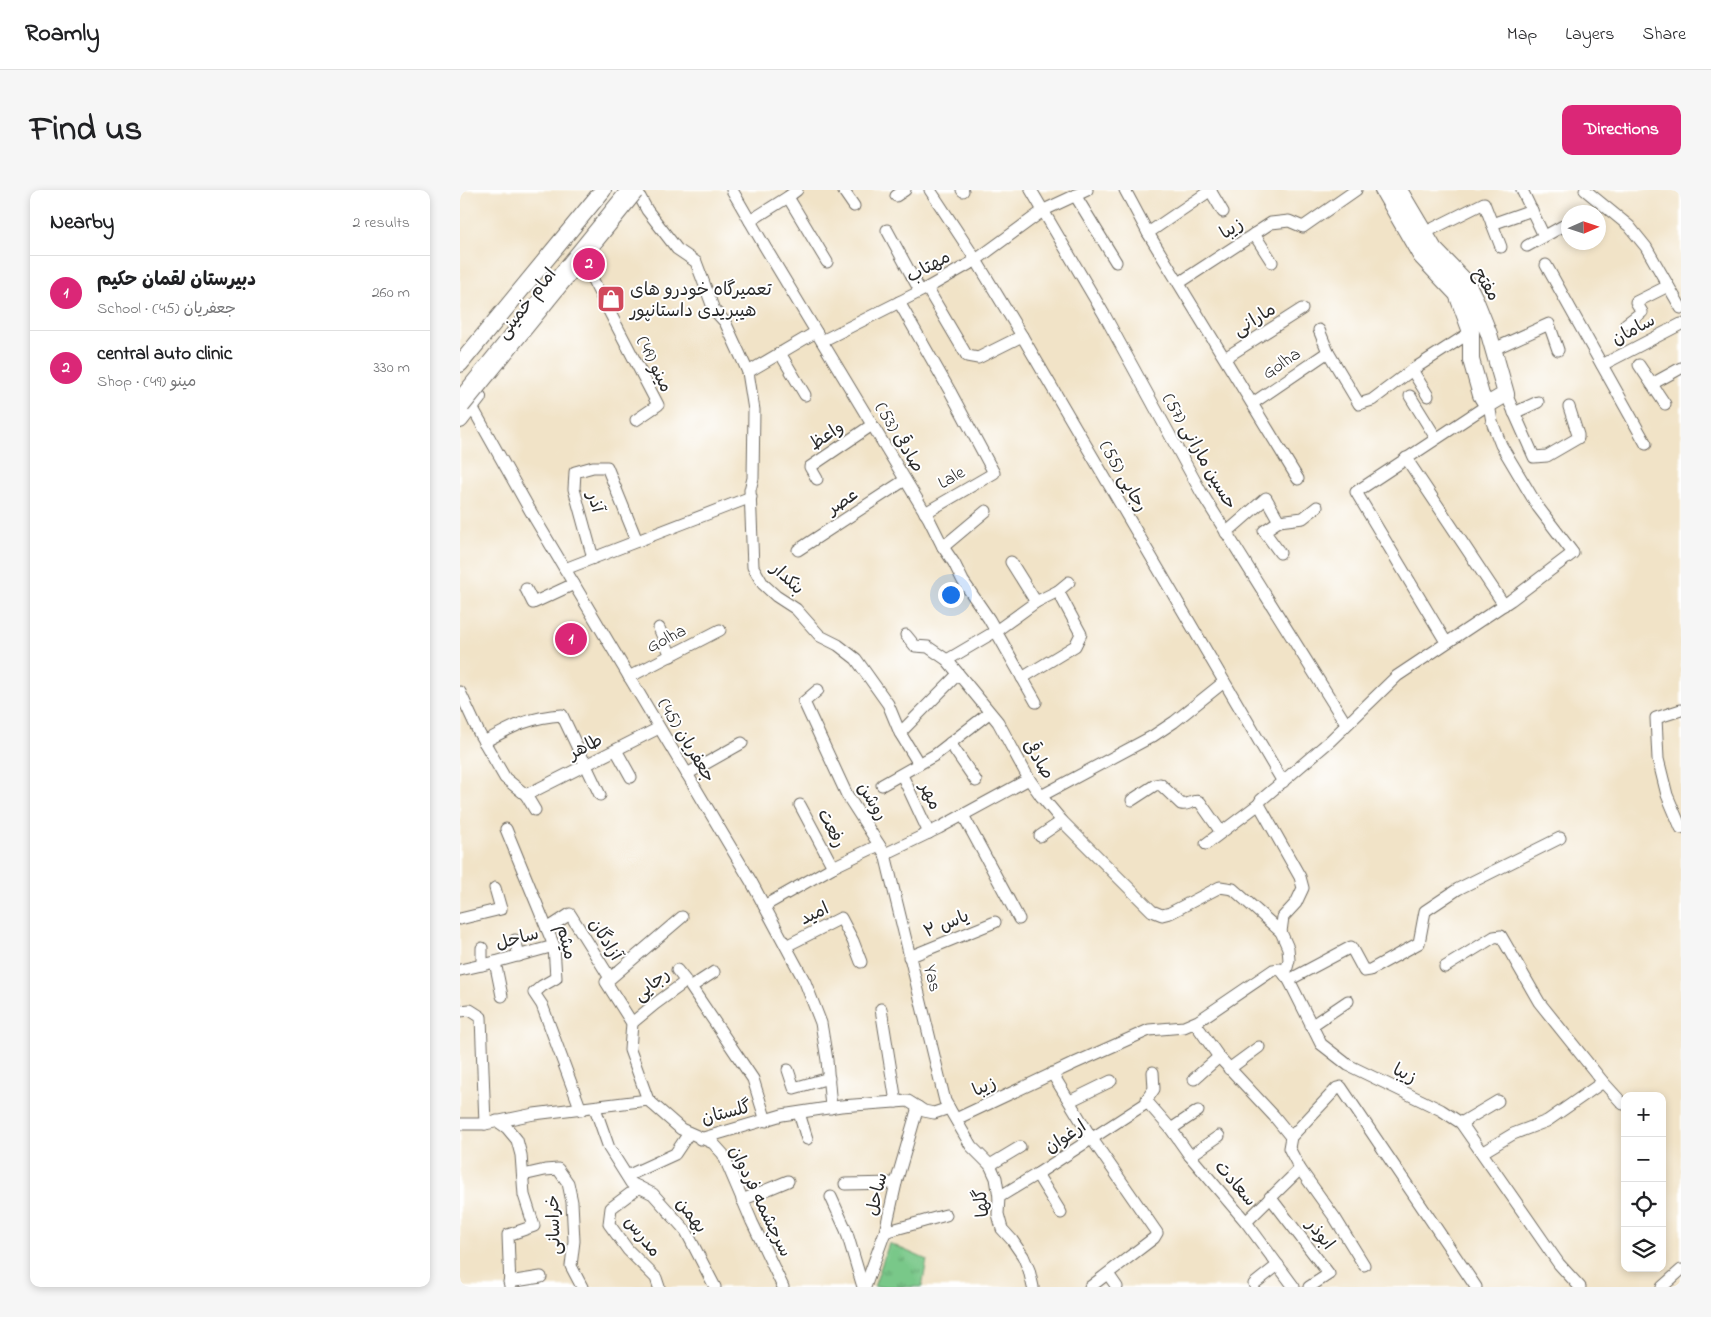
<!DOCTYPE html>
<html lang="en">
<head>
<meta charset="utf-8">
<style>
	:root { --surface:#fff; --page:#f6f6f6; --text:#202124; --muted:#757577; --line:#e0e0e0; --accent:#db2777 }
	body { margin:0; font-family:"Indie Flower","Playpen Sans Arabic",sans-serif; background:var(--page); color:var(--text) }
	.controls { position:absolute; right:15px; bottom:15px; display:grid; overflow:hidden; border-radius:10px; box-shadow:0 2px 8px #0003 }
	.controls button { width:45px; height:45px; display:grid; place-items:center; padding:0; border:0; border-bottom:1px solid var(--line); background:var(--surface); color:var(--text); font:25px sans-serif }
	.compass { position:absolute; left:1101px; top:15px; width:45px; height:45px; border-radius:50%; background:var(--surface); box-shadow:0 2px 8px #0003; rotate:87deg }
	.you { position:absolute; left:490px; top:404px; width:18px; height:18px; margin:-12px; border:4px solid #fff; border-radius:50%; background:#1a73e8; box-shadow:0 0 0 8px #1a73e833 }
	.badge { display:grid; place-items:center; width:32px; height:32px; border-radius:50%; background:var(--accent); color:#fff; font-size:16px; font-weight:700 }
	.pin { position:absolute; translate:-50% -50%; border:2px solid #fff; box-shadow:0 1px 5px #0006 }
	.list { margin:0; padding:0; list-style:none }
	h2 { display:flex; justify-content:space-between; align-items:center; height:65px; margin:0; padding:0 20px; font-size:21px }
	h2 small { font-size:16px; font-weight:400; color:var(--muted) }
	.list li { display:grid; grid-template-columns:32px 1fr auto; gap:15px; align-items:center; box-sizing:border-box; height:75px; padding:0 20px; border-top:1px solid var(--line) }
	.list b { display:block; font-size:19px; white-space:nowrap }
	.list p { margin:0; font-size:16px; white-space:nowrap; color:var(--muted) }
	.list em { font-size:16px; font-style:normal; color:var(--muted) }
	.icon { flex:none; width:28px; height:28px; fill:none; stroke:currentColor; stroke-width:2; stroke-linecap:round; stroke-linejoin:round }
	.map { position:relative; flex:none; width:1221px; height:1097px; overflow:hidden; border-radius:10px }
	header { display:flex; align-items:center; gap:30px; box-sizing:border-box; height:70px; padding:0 25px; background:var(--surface); border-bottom:1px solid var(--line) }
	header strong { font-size:24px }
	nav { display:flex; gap:28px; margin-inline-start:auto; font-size:18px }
	.intro { display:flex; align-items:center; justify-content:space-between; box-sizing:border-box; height:120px; padding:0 30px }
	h1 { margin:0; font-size:35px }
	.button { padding:12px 22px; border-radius:10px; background:var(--accent); color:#fff; font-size:18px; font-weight:700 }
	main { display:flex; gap:30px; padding:0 30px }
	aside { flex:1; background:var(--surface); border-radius:10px; box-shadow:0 2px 8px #0003 }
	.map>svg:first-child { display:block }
	.park { fill:url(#park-tufts); stroke:#527a5a }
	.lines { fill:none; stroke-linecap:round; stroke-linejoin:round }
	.street-casing { stroke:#706b62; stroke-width:13 }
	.secondary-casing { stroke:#706b62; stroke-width:18 }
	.street { stroke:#fff; stroke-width:11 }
	.secondary { stroke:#fff; stroke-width:16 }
	.highway-bridge-casing { stroke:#706b62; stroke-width:23; stroke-linecap:butt }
	.highway-bridge { stroke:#fff; stroke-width:21 }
	.labels { text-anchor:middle; stroke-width:4; stroke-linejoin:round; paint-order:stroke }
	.street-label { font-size:18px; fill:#2b2b2b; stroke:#fff }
	.poi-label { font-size:18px; fill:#2b2b2b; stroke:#fff; text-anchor:start }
</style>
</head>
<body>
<header>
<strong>Roamly</strong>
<nav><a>Map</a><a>Layers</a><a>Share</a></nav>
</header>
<div class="intro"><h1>Find us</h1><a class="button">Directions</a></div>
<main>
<aside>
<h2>Nearby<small>2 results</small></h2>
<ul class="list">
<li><span class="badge">1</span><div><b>دبیرستان لقمان حکیم</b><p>School · جعفریان (45)</p></div><em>260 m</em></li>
<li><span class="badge">2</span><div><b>central auto clinic</b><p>Shop · مینو (49)</p></div><em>330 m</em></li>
</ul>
</aside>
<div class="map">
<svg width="1221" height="1097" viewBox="0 0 1221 1097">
	<defs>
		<pattern id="park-tufts" width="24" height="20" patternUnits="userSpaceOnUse" patternTransform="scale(1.25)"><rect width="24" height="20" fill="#79c889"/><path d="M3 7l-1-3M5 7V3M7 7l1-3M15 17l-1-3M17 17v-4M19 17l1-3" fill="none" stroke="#63a370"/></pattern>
	</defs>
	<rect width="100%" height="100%" fill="#fff"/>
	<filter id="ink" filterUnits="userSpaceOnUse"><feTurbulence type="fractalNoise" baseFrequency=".02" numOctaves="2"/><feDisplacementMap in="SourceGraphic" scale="10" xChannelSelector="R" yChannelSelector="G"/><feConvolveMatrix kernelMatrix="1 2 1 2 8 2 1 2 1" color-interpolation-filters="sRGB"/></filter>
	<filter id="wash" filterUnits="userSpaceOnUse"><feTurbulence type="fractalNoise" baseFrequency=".0096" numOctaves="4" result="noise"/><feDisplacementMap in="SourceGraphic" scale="20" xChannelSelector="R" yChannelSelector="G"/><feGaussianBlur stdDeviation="1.12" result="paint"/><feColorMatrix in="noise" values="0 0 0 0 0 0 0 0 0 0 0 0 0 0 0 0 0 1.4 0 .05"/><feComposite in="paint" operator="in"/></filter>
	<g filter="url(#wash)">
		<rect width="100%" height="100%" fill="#f1e3c7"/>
		<polygon class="park" points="429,1053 467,1070 462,1097 414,1097"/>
	</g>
	<g filter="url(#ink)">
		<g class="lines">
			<defs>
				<g id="street">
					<polyline points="272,0 305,57 469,329 483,357 494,373 503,391 529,429 576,512"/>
					<polyline points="383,0 394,16"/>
					<polyline points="470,0 516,70 562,146 823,592"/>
					<polyline points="502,0 503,1"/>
					<polyline points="571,0 645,126 741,302 886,534"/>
					<polyline points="665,0 688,43 838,289"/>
					<polyline points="750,0 763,22"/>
					<polyline points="1062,0 1084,46"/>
					<polyline points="1125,0 1169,36 1186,57 1221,118"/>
					<polyline points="179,5 187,20 217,59 236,72 254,120 265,132 288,182 294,220 293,288 290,300 293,377 303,394 316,406 336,419 360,446 378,455 396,469 428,514 440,543 459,574"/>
					<polyline points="615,5 656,72"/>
					<polyline points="436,6 445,0"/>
					<polyline points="328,7 367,72"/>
					<polyline points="290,31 328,7 337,0"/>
					<polyline points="1032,34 1072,20"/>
					<polyline points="427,40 460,101"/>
					<polyline points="688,43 751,0"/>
					<polyline points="964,43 1024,13 1041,57"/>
					<polyline points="794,44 812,72"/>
					<polyline points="1067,56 1103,36"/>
					<polyline points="124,73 198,215 176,230"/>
					<polyline points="1086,75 1186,254"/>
					<polyline points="719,93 811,33 829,31 843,37 896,0"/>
					<polyline points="467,98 507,166 518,168 562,146"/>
					<polyline points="439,112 491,203 534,283 465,323"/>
					<polyline points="1166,134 1182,122 1176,112 1208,96"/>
					<polyline points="859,140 868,162 899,214 912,210 952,180 1011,142"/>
					<polyline points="362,151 467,98 516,70 584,20 627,0"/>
					<polyline points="1034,159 1089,134 1098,160"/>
					<polyline points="320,163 345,205"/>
					<polyline points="765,168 842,119"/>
					<polyline points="1142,175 1221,134"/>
					<polyline points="1179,175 1205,214"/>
					<polyline points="952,180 968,206"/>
					<polyline points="288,182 356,142"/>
					<polyline points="1192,194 1221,178"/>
					<polyline points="1046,204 1074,267 1087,266 1118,248 1118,245 1109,217"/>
					<polyline points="950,206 976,248"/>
					<polyline points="793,213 868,162"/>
					<polyline points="11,215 71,322 292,693 345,792 361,833 367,870 371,918"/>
					<polyline points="1054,223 1078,212"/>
					<polyline points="946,268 1044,415"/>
					<polyline points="357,289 350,277 412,235"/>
					<polyline points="819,331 804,341 820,363"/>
					<polyline points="766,343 806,308 819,331 843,328 857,317"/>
					<polyline points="483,357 526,321"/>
					<polyline points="338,360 445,290"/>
					<polyline points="133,368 114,299 115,282 133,277 147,277 177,351"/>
					<polyline points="551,372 576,412"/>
					<polyline points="105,379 291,307"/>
					<polyline points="66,399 73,413 114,394"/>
					<polyline points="199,438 211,466"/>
					<polyline points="446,445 455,456 468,457 487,470 538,532 569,589 581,606 602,631 692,721 702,725 710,723 760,697 773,699 821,742"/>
					<polyline points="487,470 536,441 576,412 598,401 609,392"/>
					<polyline points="169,487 260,440"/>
					<polyline points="562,488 615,456 621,444 598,401"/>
					<polyline points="358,500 344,512 387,605 425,664 485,911 511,956 530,975 536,988 539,1007 538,1024 542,1039 552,1050 563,1066 569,1080 573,1097"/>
					<polyline points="0,502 19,543 45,588 66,605 75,620"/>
					<polyline points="1221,520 1196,528 1198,569 1207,605 1221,638"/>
					<polyline points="440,543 498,484"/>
					<path d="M24,552C52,537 69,527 102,525L140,605"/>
					<polyline points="490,553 516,591"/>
					<polyline points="156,560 171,587"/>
					<polyline points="227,584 282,553"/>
					<polyline points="442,585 469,643"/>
					<polyline points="422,595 475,565 529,523"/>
					<polyline points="66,605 199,538"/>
					<polyline points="581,606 693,546 714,532 764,492"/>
					<path d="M672,610L695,595L700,594L721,614C728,616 733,609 740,612L761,642"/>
					<polyline points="340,615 373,677"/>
					<polyline points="503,625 559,729"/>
					<polyline points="46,639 94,756 96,788 82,796 74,803 82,815 121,920"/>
					<polyline points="580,646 602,631"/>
					<polyline points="746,654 799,614"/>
					<polyline points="425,664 479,638 569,589"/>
					<polyline points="304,716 373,677 419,655"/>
					<polyline points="0,729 41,719 35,698"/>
					<polyline points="87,739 110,724 150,788"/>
					<polyline points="55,750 59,766"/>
					<polyline points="326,756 381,728 393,751 401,772"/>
					<polyline points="22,758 22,775"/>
					<polyline points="449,767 535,732"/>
					<polyline points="35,772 42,806"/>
					<polyline points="985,777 1034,747 1041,746 1079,812 1143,892"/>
					<polyline points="0,780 35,772 94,756"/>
					<polyline points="254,782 231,797 293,889 306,931"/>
					<polyline points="825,785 829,770 828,758 821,742 823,727 836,713 843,698 840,687 801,618 799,614 801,610 870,551 937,486 1051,410 1113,363 1078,317 1041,255 1032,232 1029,214 896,302 986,452"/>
					<polyline points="829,790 891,757 904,781 910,780 959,753 965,721 998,699 1100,648"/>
					<polyline points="421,819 436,912"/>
					<polyline points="0,821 10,820 21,827 25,934"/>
					<polyline points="172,833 195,814 221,795 225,790 217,780"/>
					<polyline points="735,833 759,867 814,926 831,947"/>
					<polyline points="851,836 888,811"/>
					<polyline points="769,879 799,857"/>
					<polyline points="328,880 334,898 369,888"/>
					<polyline points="592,883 632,949 697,1043 694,1048 630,1097"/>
					<polyline points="734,889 759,867"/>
					<polyline points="188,910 170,860 172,833 146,792 222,727"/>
					<polyline points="610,911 651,891"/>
					<polyline points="687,913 687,909 694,899 693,882"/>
					<polyline points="135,918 149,958 171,993 193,1004 226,1041 255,1097"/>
					<polyline points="339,923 347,949"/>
					<polyline points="496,929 615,873 689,840 724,837 738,831 813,780 820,779 829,790 861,854 888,875 981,920 1001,933 1099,1074 1120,1097"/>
					<polyline points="37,931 47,938 57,950 61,965 64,1005 74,1036 48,1045 50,1097"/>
					<polyline points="1001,933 1038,911"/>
					<polyline points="0,934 25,934 74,924 188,910 221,939 253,953 263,964 292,1032 323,1097"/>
					<polyline points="711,939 738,921"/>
					<polyline points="240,949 322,925 381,916 448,911 464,921 474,923 489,918"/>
					<polyline points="1023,962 1053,944 1087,931 1143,892 1163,914"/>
					<polyline points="730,966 759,946"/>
					<polyline points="530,975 560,957"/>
					<polyline points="577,984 601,1023"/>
					<polyline points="63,985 85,980 98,979 108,993 112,1012 114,1051 111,1076 122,1097"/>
					<polyline points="167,986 215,964 229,943"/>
					<polyline points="385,994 436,993"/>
					<polyline points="179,997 151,1018 149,1034 168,1060 196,1088 199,1097"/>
					<polyline points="371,1007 386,1040 403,1097"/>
					<polyline points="539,1007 577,984 685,914 689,914 711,939 730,966 786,1032 834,1097"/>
					<polyline points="810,1007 869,1084 849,1097"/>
					<polyline points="282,1010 328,991"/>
					<polyline points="786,1032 840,979"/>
					<polyline points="425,1042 486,1025"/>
					<polyline points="904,1075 875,1028 840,979 829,958 831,947 877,898 881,897 1016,1097"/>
					<polyline points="648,1084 657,1097"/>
					<polyline points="49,1092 81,1087"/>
					<polyline points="794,1094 818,1075"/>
					<polyline points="405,1097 425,1042 436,993 458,917"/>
					<polyline points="1202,1097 1221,1080"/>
				</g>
				<g id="secondary">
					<polyline points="923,0 961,66 997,104 1011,142 1011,170 1021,205 1024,210 1029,214 1046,204 1029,144 1015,109 1007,93 974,59 939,0"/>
					<polyline points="0,174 143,0"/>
					<polyline points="0,230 18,207"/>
				</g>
			</defs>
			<use href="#street" class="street-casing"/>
			<use href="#secondary" class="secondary-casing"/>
			<use href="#street" class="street"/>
			<use href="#secondary" class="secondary"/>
			<defs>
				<polyline id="highway-bridge" points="0,214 173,0"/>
			</defs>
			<use href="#highway-bridge" class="highway-bridge-casing"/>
			<use href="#highway-bridge" class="highway-bridge"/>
		</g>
	</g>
	<defs>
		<symbol id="shop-square" viewBox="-11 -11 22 22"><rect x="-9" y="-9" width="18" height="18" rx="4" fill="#d1495b" stroke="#fff"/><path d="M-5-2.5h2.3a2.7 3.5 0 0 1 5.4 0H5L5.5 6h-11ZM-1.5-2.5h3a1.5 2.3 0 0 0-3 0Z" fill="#fff"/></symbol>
	</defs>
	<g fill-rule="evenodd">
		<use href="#shop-square" x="135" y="93" width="32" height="32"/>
	</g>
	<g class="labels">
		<g class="street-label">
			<text transform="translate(771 38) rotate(-33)" y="6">زیبا</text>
			<text transform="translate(468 76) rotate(-29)" y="6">مهتاب</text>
			<text transform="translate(1027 94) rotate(59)" y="6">مفتح</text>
			<text transform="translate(66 113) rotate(-52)" y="6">امام خمینی</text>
			<text transform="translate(794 129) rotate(-32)" y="6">مارانی</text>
			<text transform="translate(1173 139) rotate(-28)" y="6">سامان</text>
			<text transform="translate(821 173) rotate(-34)" y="6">Golha</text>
			<text transform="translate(195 174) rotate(64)" y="6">مینو (49)</text>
			<text transform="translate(366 245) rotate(-34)" y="6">واعظ</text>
			<text transform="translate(440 247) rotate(59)" y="6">صادقی (53)</text>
			<text transform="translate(740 261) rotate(60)" y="6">حسین مارانی (57)</text>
			<text transform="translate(664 286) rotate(60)" y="6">رجایی (55)</text>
			<text transform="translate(491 287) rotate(-30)" y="6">Lale</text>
			<text transform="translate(382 311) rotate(-33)" y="6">عصر</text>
			<text transform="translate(136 312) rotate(75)" y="6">آذر</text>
			<text transform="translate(328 388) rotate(43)" y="6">بنکدار</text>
			<text transform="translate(206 448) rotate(-27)" y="6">Golha</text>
			<text transform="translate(227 550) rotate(59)" y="6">جعفریان (45)</text>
			<text transform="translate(125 556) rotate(-27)" y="6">طاهر</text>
			<text transform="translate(579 569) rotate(59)" y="6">صادقی</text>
			<text transform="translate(471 606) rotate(65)" y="6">مهر</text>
			<text transform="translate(413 611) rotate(59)" y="6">روشن</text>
			<text transform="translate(372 638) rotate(63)" y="6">رفعت</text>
			<text transform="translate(354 723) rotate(-25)" y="6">امید</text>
			<text transform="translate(486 733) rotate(-22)" y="6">یاس ۲</text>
			<text transform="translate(57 748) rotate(-15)" y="6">ساحل</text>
			<text transform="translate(146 749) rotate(58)" y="6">آزادگان</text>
			<text transform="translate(107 752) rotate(76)" y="6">میثم</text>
			<text transform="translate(473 788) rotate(76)" y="6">Yas</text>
			<text transform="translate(191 794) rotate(-40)" y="6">رجایی</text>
			<text transform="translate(945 883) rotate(26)" y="6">زیبا</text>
			<text transform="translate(524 896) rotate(-25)" y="6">زیبا</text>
			<text transform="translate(266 922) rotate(-14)" y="6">گلستان</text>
			<text transform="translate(605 946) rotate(-33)" y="6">ارغوان</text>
			<text transform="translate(776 993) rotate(49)" y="6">سعادت</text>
			<text transform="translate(416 1004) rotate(-77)" y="6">ساحل</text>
			<text transform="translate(301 1011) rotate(64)" y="6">سرچشمه فردوان</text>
			<text transform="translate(521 1013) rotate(-96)" y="6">گلها</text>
			<text transform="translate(232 1025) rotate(53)" y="6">بهمن</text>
			<text transform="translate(93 1035) rotate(-92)" y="6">خراسانی</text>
			<text transform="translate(861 1044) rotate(52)" y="6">ابوذر</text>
			<text transform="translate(183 1046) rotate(51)" y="6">مدرس</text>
		</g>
		<g class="poi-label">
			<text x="170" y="105">تعمیرگاه خودرو های<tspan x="170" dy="21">هیبریدی داستانپور</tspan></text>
		</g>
	</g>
</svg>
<div class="controls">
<button>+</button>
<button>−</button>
<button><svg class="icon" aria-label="locate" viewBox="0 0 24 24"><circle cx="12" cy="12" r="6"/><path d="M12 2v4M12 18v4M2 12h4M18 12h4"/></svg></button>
<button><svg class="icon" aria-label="layers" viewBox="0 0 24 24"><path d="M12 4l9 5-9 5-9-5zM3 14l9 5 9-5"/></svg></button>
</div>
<svg class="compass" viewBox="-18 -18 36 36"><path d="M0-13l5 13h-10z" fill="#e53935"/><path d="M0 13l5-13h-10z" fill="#757577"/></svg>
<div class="you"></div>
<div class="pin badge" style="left:111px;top:449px">1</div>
<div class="pin badge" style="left:129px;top:74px">2</div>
</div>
</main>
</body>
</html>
